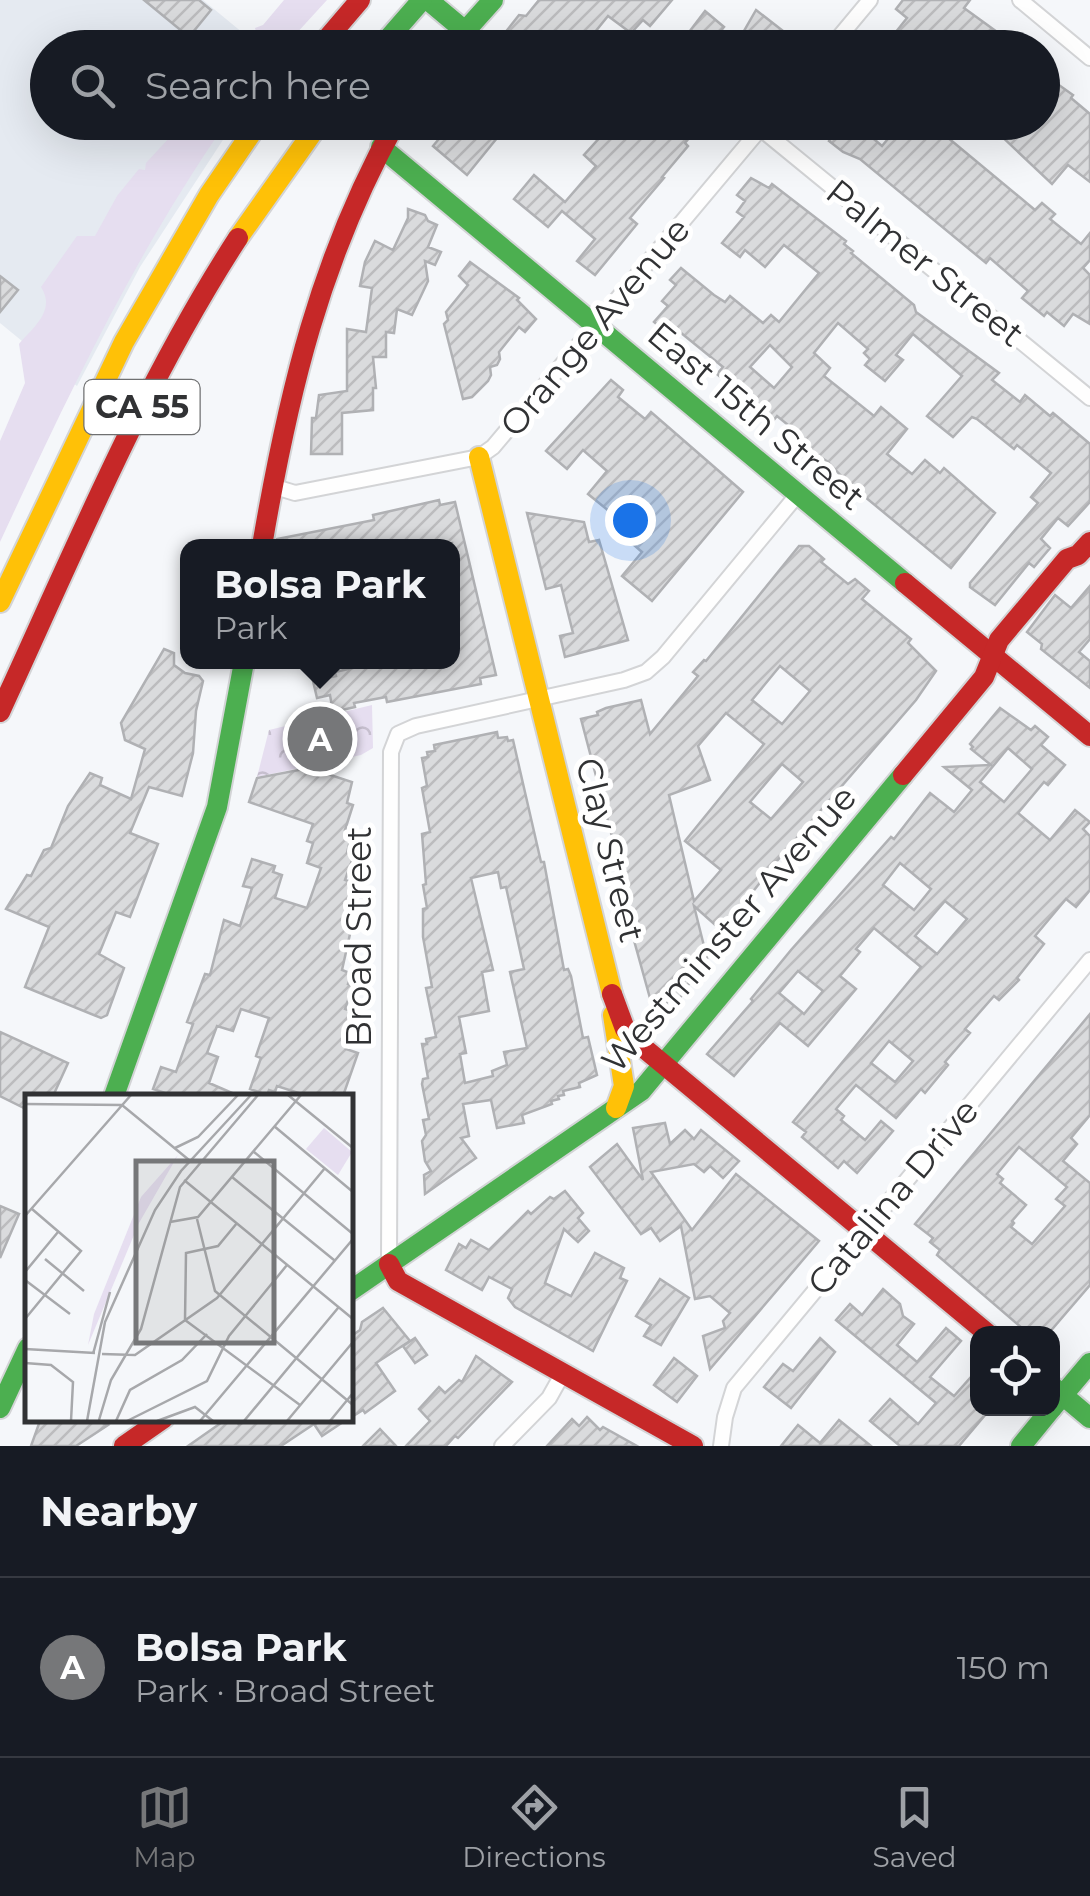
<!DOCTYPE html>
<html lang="en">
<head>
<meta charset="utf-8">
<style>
	:root { --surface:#171b24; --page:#242831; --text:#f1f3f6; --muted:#9ea1a6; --line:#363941; --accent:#767779 }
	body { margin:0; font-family:Montserrat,sans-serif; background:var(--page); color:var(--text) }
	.controls { position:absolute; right:30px; bottom:30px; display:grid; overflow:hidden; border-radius:20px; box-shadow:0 10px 40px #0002 }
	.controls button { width:90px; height:90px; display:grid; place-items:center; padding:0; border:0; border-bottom:2px solid var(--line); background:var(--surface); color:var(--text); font:50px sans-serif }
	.you { position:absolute; left:630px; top:520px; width:35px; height:35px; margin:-25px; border:8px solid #fff; border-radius:50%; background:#1a73e8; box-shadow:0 0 0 15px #1a73e833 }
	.badge { display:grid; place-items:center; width:65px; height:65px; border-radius:50%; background:var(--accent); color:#fff; font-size:32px; font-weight:700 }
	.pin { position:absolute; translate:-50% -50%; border:5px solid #fff; box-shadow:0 2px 10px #0006 }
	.popup { position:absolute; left:180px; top:539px; width:280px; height:130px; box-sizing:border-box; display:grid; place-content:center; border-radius:20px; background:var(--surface); filter:drop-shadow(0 2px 8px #0005); font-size:32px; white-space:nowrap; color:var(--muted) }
	.popup b { font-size:38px; color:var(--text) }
	.popup::after { content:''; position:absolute; left:50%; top:100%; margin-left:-20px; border:20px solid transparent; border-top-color:var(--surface) }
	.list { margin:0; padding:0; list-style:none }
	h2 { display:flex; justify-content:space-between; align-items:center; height:130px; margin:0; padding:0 40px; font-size:42px }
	h2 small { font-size:32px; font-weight:400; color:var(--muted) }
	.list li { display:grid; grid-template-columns:65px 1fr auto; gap:30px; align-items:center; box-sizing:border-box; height:180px; padding:0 40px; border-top:2px solid var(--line) }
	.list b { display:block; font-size:38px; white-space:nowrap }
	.list p { margin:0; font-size:32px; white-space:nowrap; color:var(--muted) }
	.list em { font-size:32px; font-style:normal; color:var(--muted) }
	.icon { flex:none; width:55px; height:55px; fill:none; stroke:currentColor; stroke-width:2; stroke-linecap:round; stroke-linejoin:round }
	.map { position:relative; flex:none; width:1090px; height:1446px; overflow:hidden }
	.search { position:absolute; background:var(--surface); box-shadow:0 10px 40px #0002; left:30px; right:30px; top:30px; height:110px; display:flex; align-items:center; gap:25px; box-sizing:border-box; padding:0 35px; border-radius:55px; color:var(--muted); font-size:38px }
	.sheet { height:310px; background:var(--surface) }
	nav { display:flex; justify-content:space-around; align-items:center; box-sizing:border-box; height:140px; border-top:2px solid var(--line); background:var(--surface); font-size:28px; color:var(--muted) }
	nav a { display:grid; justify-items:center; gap:5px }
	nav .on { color:var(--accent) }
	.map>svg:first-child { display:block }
	.built { fill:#e5eaf1 }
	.park { fill:url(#park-crowns) }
	.garden { fill:#e6def0 }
	.building { fill:url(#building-hatch); stroke:#b0b1b4; stroke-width:2.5; fill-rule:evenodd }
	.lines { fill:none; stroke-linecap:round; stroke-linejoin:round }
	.street-casing { stroke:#d3d4d6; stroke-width:18 }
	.fast-casing { stroke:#d3d4d6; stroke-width:24 }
	.slow-casing { stroke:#d3d4d6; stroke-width:24 }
	.jam-casing { stroke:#d3d4d6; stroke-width:24 }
	.street { stroke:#fefefe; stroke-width:14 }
	.fast { stroke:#4caf50; stroke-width:20 }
	.slow { stroke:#ffc107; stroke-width:20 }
	.jam { stroke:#c62828; stroke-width:20 }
	.labels { text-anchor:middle; stroke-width:10; stroke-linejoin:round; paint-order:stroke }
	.shield { fill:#fff; stroke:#6f7071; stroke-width:2.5 }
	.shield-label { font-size:32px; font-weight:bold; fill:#313234 }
	.street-label { font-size:35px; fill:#313234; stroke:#fff }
	.inset-road { fill:none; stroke:#a7a8ab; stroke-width:2.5 }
	.view { fill:#767779; fill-opacity:0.15; stroke:#767779; stroke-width:5 }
	.inset-edge { fill:none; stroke:#313234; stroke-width:5 }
</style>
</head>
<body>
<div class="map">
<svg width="1090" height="1446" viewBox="0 0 1090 1446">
	<defs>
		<pattern id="park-crowns" width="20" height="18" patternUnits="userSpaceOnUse" patternTransform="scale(2.5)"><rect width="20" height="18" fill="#e6def0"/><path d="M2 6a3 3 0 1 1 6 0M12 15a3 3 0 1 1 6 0" fill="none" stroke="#c6bfce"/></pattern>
		<pattern id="building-hatch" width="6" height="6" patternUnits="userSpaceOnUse" patternTransform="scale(2.5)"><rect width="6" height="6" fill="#dadbdd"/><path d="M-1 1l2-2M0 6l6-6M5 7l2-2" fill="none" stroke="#bcbcbe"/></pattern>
	</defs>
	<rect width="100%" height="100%" fill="#f5f7fa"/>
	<polygon class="built" points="0,0 203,0 260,47 48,48 48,122 234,123 140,267 77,386 0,323"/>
	<polygon class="park" points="372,705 373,748 361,755 257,777 269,730"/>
	<g class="garden">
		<polygon points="284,0 327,0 284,47 250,47 258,38 255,28 263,25"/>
		<path d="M183,123H226C135,254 67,397 0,542V441L25,383L19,344C34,327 56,310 41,287L77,236H95L117,196L139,169L145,170L146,163Z"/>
	</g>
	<g class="building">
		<polygon points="144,0 199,0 211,10 189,37"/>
		<polygon points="539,0 672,0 650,26 643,20 631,33 608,16 582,48 493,48 519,15 526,16"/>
		<polygon points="903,0 970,0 964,8 1004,37 995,48 912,48 895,33 907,18 896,9"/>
		<polygon points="756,10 783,31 772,45 769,42 765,48 744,31"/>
		<polygon points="705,11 724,27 707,48 677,48"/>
		<polygon points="1042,73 1073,95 1071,98 1090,114 1090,182 1068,165 1052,184 997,132 1005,122 1042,122"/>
		<polygon points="453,122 510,122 467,175 433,146"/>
		<polygon points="614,122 702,122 685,143 688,146 662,177 664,178 630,218 637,224 595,275 577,261 595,239 562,211 548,227 514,199 534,175 565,202 596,166 584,155"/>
		<polygon points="832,122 854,122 882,146 902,122 929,122 1035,210 1042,203 1055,214 1050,219 1081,244 1090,233 1090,260 1083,268 1090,275 1090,324 1073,314 1064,326 1047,312 1044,316 1022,298 1028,291 990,258 986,263 860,159 843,152 829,141 831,138 824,132"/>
		<path d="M751,178L769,188L772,184L846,241L844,244L853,251L851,253L914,305L916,312L999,373L992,380L1020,402L1025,395L1050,416L1053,413L1090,444V502L1068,526L1058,518L1041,539L1050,548L1034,567L1029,563L995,605L970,587V583L1038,503L1031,497L1051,473L1017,445L1014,449L977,419L972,417L953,437L927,416L962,376L913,334L896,355L903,360L885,381L865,365L870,359L864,353L868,349L838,323L814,353L830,368L824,376L874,416L881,407L907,429L887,454L912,474L925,460L940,473L944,468L995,513L951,568L847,482L828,462L799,443L801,440L795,436L798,433L777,416L773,421L717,374L723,367L675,328L669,335L654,322L668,306L662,301L676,285L670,280L681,268L714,295L725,302L730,296L763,323L771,315L779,322L819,273L784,245L765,267L745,250L740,257L722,243L744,217L737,212L745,201L737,195ZM770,345L792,367L774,388L750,367Z"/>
		<polygon points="408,209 425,215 428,221 437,225 428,247 441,252 435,265 425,261 428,281 412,315 397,309 394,333 386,332 386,357 373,357 376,388 373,388 373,410 342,413 342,454 311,454 312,418 316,418 319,395 347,391 347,329 366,332 372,288 360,286 365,262 375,241 393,250 408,218"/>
		<polygon points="470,262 519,298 517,300 536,319 525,332 519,327 499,352 500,359 497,365 490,367 491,375 488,381 472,397 463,399 444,324 448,320 446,312 468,285 459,276"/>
		<polygon points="0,276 18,290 0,312"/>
		<polygon points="611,380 623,390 618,397 645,419 651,412 743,492 652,601 622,576 642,552 612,526 631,529 588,494 607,471 583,450 567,469 546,451"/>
		<polygon points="439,500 440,505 455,502 496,675 480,678 481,684 387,702 386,697 354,703 355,707 333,712 330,695 317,698 313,681 336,676 335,672 379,662 452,662 452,543 439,546 276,546 277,539 374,520 373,515"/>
		<polygon points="527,513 584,522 589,542 599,540 628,640 565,657 560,636 573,633 561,585 546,589"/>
		<path d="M799,546H809L824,559L821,562L848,584L855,579L869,591L862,599L911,639L908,643L936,671L916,700L777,861L722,931L694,906L707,958L684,964L689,984L681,986L683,994L679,999L666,1002L667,1005L653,1009L617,879L616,868L620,867L581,719L598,715L597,712L606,708L641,700L650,734L698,676L693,672L704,660L706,661ZM780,666L810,691L782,724L752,700ZM726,713L764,744L685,841L721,870L694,901L669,795L710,780L698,746ZM782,764L803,782L771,819L750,802Z"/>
		<polygon points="1090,586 1090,639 1079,652 1090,661 1090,688 1041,649 1042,644 1027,632 1055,595 1071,608"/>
		<polygon points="164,649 174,653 174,665 185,673 199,676 203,681 196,711 193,753 182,796 149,787 130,833 158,844 130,917 116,912 99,954 124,968 107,1015 101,1018 25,987 49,927 6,909 27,875 31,876 44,850 51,848 68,806 90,773 102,778 100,785 131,799 145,749 125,740 121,723"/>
		<path d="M1000,708L1031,730L1035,726L1048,737L1041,745L1065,765L1048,785L1044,782L1018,813L1050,840L1075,810L1090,822L1083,829L1090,836V890L1076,907L1066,899L1035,936L1044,944L1017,978L1019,980L999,1000L994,996L965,1029L970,1033L945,1062L948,1065L925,1093L921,1089L896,1118L856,1085L836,1109L844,1116L841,1120L865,1140L881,1121L893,1131L857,1173L844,1161L838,1168L802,1137L806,1132L793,1122L921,967L874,928L856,949L860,952L840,976L856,989L808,1046L780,1023L734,1076L707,1054L753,1001L751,999L791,950L891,837L894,839L930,793L954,812L972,790L944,767L991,765L971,749L973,747L970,744ZM1008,748L1032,769L1004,802L980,782ZM900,863L931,889L914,910L883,885ZM945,901L967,919L937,954L915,936ZM798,971L823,991L804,1014L779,993ZM889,1041L913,1061L895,1082L871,1063Z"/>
		<path d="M497,732L498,738L507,737L508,741L513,740L541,862H544L564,970L568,969L571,976L583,1038L588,1037L597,1075L579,1083L580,1087L563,1091L564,1095L558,1096L559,1099L551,1101L552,1104L522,1115L524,1123L497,1128L491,1100L463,1104L469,1136L461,1138L476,1158L425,1194L424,1175L431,1171L425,1161L422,1141L426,1135L423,1120L429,1119L422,1084L423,1079L428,1078L422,1044H427L426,1039L436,1037L426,988L432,987L423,937V909L427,908L423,885L426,884L422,834L430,832L422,788L427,786L422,758L428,757L427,752L435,751L434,745ZM498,872L501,888L506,887L524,969L510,972L527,1048L504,1052L507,1065L492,1071L493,1076L465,1083L460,1054L466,1053L459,1017L489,1011L482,972L493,970L471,878Z"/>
		<polygon points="309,768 352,782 347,803 353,805 345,830 352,832 347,853 354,855 345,880 354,883 350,899 354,900 346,923 352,925 342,970 352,974 348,984 353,986 345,1009 354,1012 351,1021 356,1022 346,1049 358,1053 343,1096 308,1096 277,1086 275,1092 269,1090 267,1095 250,1089 261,1058 256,1056 269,1018 241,1009 233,1031 217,1026 207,1053 218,1057 209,1083 239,1096 174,1096 153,1089 161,1067 176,1072 193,1024 187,1022 205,974 210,975 224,920 240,926 252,888 243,886 252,859 275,866 273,872 282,875 275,898 307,908 321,868 307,863 313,843 307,841 313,824 249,802 257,778"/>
		<path d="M1090,1014V1115L1071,1138L1077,1144L1063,1161L1090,1183V1285L1048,1334H1029L937,1255L940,1250L930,1242L933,1238L915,1224ZM1019,1147L1067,1187L1056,1199L1065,1206L1032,1244L1011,1227L1014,1223L1012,1221L1026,1205L1000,1183L1003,1179L997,1174Z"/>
		<polygon points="0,1032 68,1063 53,1096 28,1096 28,1110 0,1096"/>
		<polygon points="665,1123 670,1144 685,1130 694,1139 701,1130 739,1161 723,1178 710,1166 704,1172 694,1164 651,1172 692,1230 736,1174 819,1241 710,1369 703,1336 725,1328 723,1321 730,1313 710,1296 695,1299 681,1226 660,1241 651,1228 641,1234 590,1167 617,1144 643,1180 633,1128"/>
		<polygon points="565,1191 583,1213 578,1218 589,1231 578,1242 564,1229 545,1283 571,1296 595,1253 624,1268 620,1278 627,1281 593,1351 515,1307 508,1298 512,1289 489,1277 482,1290 446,1270 459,1244 466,1248 471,1240 489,1250 528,1211 531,1214 550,1197 554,1199"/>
		<polygon points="0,1206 19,1214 0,1258"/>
		<polygon points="660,1279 689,1298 661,1345 644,1336 651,1325 636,1316"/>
		<polygon points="883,1289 900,1304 903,1316 914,1324 897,1345 917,1362 946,1328 961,1341 930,1377 954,1396 978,1369 978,1408 991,1408 959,1446 900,1446 870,1421 890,1399 918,1424 936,1403 836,1320 850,1304 862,1315"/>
		<polygon points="383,1308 410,1341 376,1363 395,1391 365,1413 363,1410 350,1418 350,1337 360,1330 362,1322"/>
		<polygon points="415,1338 427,1355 415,1363 403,1346"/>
		<polygon points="820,1338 835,1352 791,1408 764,1387 783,1364 793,1371"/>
		<polygon points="476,1356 512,1382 458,1438 455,1436 446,1446 406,1446 430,1421 419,1409 439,1387 445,1393 459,1380 462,1382"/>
		<polygon points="674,1358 697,1376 677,1402 654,1385"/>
		<polygon points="587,1417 600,1430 603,1427 637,1446 547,1446 572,1419 579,1426"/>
		<polygon points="41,1418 90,1418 108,1425 76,1446 31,1446"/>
		<polygon points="228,1418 235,1418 239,1425 249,1418 349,1418 322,1436 314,1424 281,1446 188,1446"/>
		<polygon points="839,1420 871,1446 781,1446 798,1425 820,1443"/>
		<polygon points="380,1429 396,1446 363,1446"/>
	</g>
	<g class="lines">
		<defs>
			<g id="street">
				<polyline points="1020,0 1090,58"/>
				<polyline points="830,48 870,0"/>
				<polyline points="761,129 1090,398"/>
				<polyline points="272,486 295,493 479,457 493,447 766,122"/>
				<polyline points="389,1264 391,752 398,734 416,726 624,680 646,672 663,657 798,494"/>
				<polyline points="502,1446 549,1398 563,1373"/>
				<polyline points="721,1446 725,1417 734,1388 1090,960"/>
			</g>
			<g id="fast">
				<polyline points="428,0 465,31"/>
				<polyline points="380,48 422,0"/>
				<polyline points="450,48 493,0"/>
				<polyline points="381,147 905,583"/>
				<polyline points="114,1096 217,807 244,662"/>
				<polyline points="350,1291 641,1091 903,775"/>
				<polyline points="1053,1387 1090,1418"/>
				<polyline points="0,1408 28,1348"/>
				<polyline points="1052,1408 1090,1363"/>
				<polyline points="1021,1446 1052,1408"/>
			</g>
			<g id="slow">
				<polyline points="238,238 320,122"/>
				<polyline points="479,457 612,994"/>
				<polyline points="0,602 124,342 209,195 259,122"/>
				<polyline points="613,1015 624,1086 616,1108"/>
			</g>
			<g id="jam">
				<polyline points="319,48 360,0"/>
				<path d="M262,546C288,394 320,258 396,122"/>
				<polyline points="905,583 1090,736"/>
				<path d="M0,712C74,552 142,386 238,238"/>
				<polyline points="903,775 984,677 999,640 1067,559 1078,555 1090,542"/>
				<polyline points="612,994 625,1029 639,1044 988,1334"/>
				<polyline points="389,1264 398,1281 693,1446"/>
				<polyline points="124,1446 164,1418"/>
			</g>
		</defs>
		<use href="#street" class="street-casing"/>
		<use href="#fast" class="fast-casing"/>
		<use href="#slow" class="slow-casing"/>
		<use href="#jam" class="jam-casing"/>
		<use href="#street" class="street"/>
		<use href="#fast" class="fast"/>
		<use href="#slow" class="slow"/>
		<use href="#jam" class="jam"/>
	</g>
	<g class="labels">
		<rect class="shield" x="84.5" y="380" width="115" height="54" rx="8"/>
		<g class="shield-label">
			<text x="142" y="418">CA 55</text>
		</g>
		<g class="street-label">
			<text transform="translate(925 263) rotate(39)" y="12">Palmer Street</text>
			<text transform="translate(595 327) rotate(-50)" y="12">Orange Avenue</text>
			<text transform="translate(756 416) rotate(40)" y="12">East 15th Street</text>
			<text transform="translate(610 850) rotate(76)" y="12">Clay Street</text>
			<text transform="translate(729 929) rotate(-49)" y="12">Westminster Avenue</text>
			<text transform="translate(359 937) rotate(-90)" y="12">Broad Street</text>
			<text transform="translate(893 1197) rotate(-50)" y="12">Catalina Drive</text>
		</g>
	</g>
	<g transform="translate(25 1094)">
		<rect width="328" height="328" fill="#f5f7fa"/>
		<path d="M299,34L327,58L313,81L281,55Z" fill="#e6def0"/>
		<path d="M153,61L114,129L63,251L69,220L116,103Z" fill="#e6def0"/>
		<path class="inset-road" d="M263,1L328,54M0,10L97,11L164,66M249,32L328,98M150,54L173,43L213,1M229,58L328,140M207,83L309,166M159,86L328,225M0,122L106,1M172,125L190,197L328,311M145,128L173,123L276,1M20,165L59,197M0,178L33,138M0,186L45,220M0,225L56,157L7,115M160,226L275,311M160,226L161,159L193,152L212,129M0,255L70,259M68,260L85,198M77,260L110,261L192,204L300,74M0,269L26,271L48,288L46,327M74,326L86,286L116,235L155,93L233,1M62,327L80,228L130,116L156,77L226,1M91,327L105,296L157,266L182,240M102,327L182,287L204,242L262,171M132,327L170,313L188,327M175,327L328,145M219,327L313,214M262,327L328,248M305,327L328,299"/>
		<path class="view" d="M111,67H249V249H111Z"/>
		<rect width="328" height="328" class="inset-edge"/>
	</g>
</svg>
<div class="controls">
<button><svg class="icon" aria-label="locate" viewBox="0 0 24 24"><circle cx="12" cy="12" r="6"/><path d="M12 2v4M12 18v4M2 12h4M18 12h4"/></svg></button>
</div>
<div class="you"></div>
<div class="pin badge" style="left:320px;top:739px">A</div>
<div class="popup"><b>Bolsa Park</b>Park</div>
<div class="search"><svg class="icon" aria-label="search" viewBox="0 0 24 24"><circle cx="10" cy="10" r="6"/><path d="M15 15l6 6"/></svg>Search here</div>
</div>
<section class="sheet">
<h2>Nearby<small></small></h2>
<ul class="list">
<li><span class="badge">A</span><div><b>Bolsa Park</b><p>Park · Broad Street</p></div><em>150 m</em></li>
</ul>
</section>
<nav>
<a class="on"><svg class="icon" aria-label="map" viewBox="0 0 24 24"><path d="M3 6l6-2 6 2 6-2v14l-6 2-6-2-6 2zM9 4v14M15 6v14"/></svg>Map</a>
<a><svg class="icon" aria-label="directions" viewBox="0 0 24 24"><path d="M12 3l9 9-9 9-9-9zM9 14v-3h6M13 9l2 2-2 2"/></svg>Directions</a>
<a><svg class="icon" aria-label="saved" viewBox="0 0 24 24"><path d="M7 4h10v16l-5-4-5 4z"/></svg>Saved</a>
</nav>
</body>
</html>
